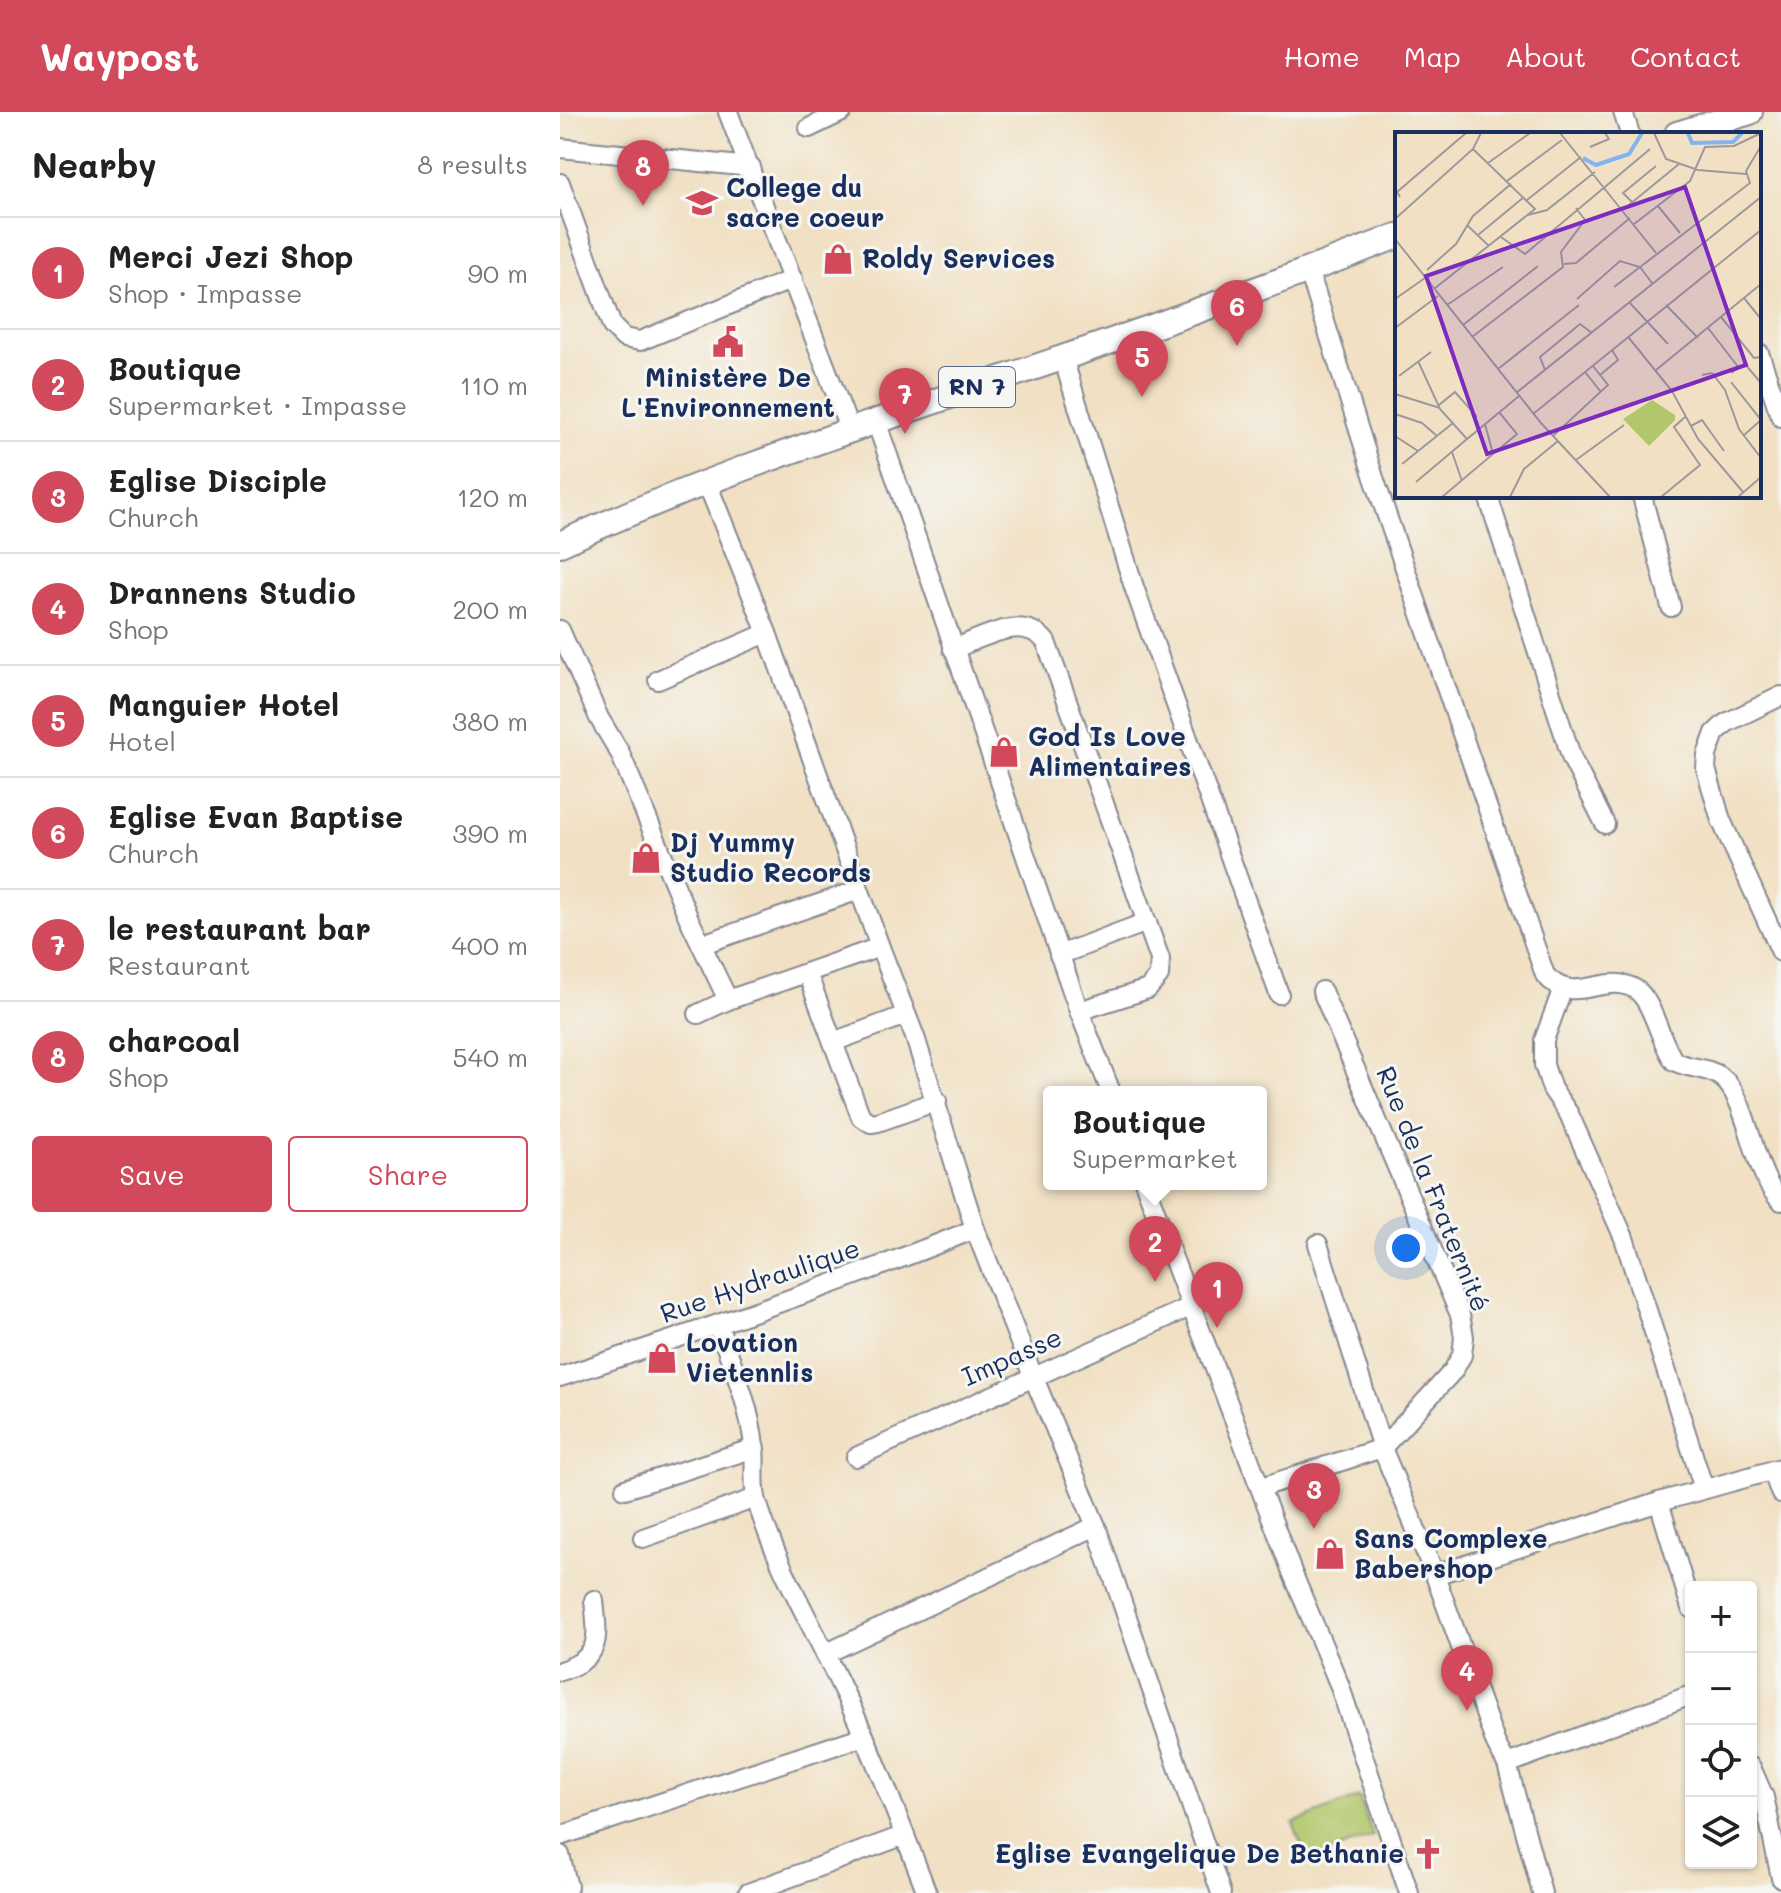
<!DOCTYPE html>
<html lang="en">
<head>
<meta charset="utf-8">
<style>
	:root { --surface:#fff; --page:#f6f6f6; --text:#222; --muted:#767676; --line:#e0e0e0; --accent:#d1495b }
	body { margin:0; font-family:Mali,sans-serif; background:var(--page); color:var(--text) }
	.controls { position:absolute; right:24px; bottom:24px; display:grid; overflow:hidden; border-radius:8px; box-shadow:0 2px 6px #0004 }
	.controls button { width:72px; height:72px; display:grid; place-items:center; padding:0; border:0; border-bottom:2px solid var(--line); background:var(--surface); color:var(--text); font:40px sans-serif }
	.you { position:absolute; left:846px; top:1136px; width:28px; height:28px; margin:-20px; border:6px solid #fff; border-radius:50%; background:#1a73e8; box-shadow:0 0 0 12px #1a73e833 }
	.badge { display:grid; place-items:center; width:52px; height:52px; border-radius:50%; background:var(--accent); color:#fff; font-size:26px; font-weight:700 }
	.pin { position:absolute; translate:-50% -66px; filter:drop-shadow(0 2px 4px #0008) }
	.pin::after { content:''; position:absolute; top:42px; width:28px; height:24px; background:inherit; clip-path:polygon(0 0,100% 0,50% 100%) }
	.popup { position:absolute; left:483px; top:974px; width:224px; height:104px; box-sizing:border-box; display:grid; place-content:center; border-radius:8px; background:var(--surface); filter:drop-shadow(0 2px 6px #0005); font-size:26px; white-space:nowrap; color:var(--muted) }
	.popup b { font-size:30px; color:var(--text) }
	.popup::after { content:''; position:absolute; left:50%; top:100%; margin-left:-16px; border:16px solid transparent; border-top-color:var(--surface) }
	.list { margin:0; padding:0; list-style:none }
	h2 { display:flex; justify-content:space-between; align-items:center; height:104px; margin:0; padding:0 32px; font-size:34px }
	h2 small { font-size:26px; font-weight:400; color:var(--muted) }
	.list li { display:grid; grid-template-columns:52px 1fr auto; gap:24px; align-items:center; box-sizing:border-box; height:112px; padding:0 32px; border-top:2px solid var(--line) }
	.list b { display:block; font-size:30px; white-space:nowrap }
	.list p { margin:0; font-size:26px; white-space:nowrap; color:var(--muted) }
	.list em { font-size:26px; font-style:normal; color:var(--muted) }
	.actions { display:flex; gap:16px; padding:24px 32px }
	.actions a { flex:1; padding:18px 0; border:2px solid var(--accent); border-radius:8px; text-align:center; font-size:28px; color:var(--accent) }
	.actions .main { background:var(--accent); color:#fff }
	.icon { flex:none; width:44px; height:44px; fill:none; stroke:currentColor; stroke-width:2; stroke-linecap:round; stroke-linejoin:round }
	.map { position:relative; flex:none; width:1221px; height:1781px; overflow:hidden }
	header { display:flex; align-items:center; gap:48px; box-sizing:border-box; height:112px; padding:0 40px; background:var(--accent); color:#fff }
	header strong { font-size:38px }
	nav { display:flex; gap:44px; margin-inline-start:auto; font-size:28px }
	main { display:flex }
	aside { flex:1; background:var(--surface) }
	.map>svg:first-child { display:block }
	.green { fill:#b2c76c; stroke:#667b65; stroke-width:2 }
	.lines { fill:none; stroke-linecap:round; stroke-linejoin:round }
	.minor-casing { stroke:#868890; stroke-width:22 }
	.major-casing { stroke:#868890; stroke-width:28 }
	.minor { stroke:#fff; stroke-width:18 }
	.major { stroke:#fff; stroke-width:24 }
	.labels { text-anchor:middle; stroke-width:6; stroke-linejoin:round; paint-order:stroke }
	.shield { fill:#f6f6f2; stroke:#5d6b8a; stroke-width:2 }
	.shield-label { font-size:24px; font-weight:bold; fill:#1b2f5e }
	.poi-label { font-size:26px; font-weight:bold; fill:#1b2f5e; stroke:#f6f6f2; text-anchor:start }
	.street-label { font-size:26px; fill:#1b2f5e; stroke:#f6f6f2 }
	.inset-river { fill:none; stroke:#83b4ef; stroke-width:4 }
	.inset-road { fill:none; stroke:#9b999b; stroke-width:2 }
	.view { fill:#7b2cbf; fill-opacity:0.15; stroke:#7b2cbf; stroke-width:4 }
	.inset-edge { fill:none; stroke:#1b2f5e; stroke-width:4 }
</style>
</head>
<body>
<header>
<strong>Waypost</strong>
<nav><a>Home</a><a>Map</a><a>About</a><a>Contact</a></nav>
</header>
<main>
<aside>
<h2>Nearby<small>8 results</small></h2>
<ul class="list">
<li><span class="badge">1</span><div><b>Merci Jezi Shop</b><p>Shop · Impasse</p></div><em>90 m</em></li>
<li><span class="badge">2</span><div><b>Boutique</b><p>Supermarket · Impasse</p></div><em>110 m</em></li>
<li><span class="badge">3</span><div><b>Eglise Disciple</b><p>Church</p></div><em>120 m</em></li>
<li><span class="badge">4</span><div><b>Drannens Studio</b><p>Shop</p></div><em>200 m</em></li>
<li><span class="badge">5</span><div><b>Manguier Hotel</b><p>Hotel</p></div><em>380 m</em></li>
<li><span class="badge">6</span><div><b>Eglise Evan Baptise</b><p>Church</p></div><em>390 m</em></li>
<li><span class="badge">7</span><div><b>le restaurant bar</b><p>Restaurant</p></div><em>400 m</em></li>
<li><span class="badge">8</span><div><b>charcoal</b><p>Shop</p></div><em>540 m</em></li>
</ul>
<div class="actions"><a class="main">Save</a><a>Share</a></div>
</aside>
<div class="map">
<svg width="1221" height="1781" viewBox="0 0 1221 1781">
	<rect width="100%" height="100%" fill="#f6f6f2"/>
	<filter id="ink" filterUnits="userSpaceOnUse"><feTurbulence type="fractalNoise" baseFrequency=".0125" numOctaves="2"/><feDisplacementMap in="SourceGraphic" scale="16" xChannelSelector="R" yChannelSelector="G"/><feConvolveMatrix kernelMatrix="1 2 1 2 8 2 1 2 1" color-interpolation-filters="sRGB"/></filter>
	<filter id="wash" filterUnits="userSpaceOnUse"><feTurbulence type="fractalNoise" baseFrequency=".006" numOctaves="4" result="noise"/><feDisplacementMap in="SourceGraphic" scale="32" xChannelSelector="R" yChannelSelector="G"/><feGaussianBlur stdDeviation="1.8" result="paint"/><feColorMatrix in="noise" values="0 0 0 0 0 0 0 0 0 0 0 0 0 0 0 0 0 1.4 0 .05"/><feComposite in="paint" operator="in"/></filter>
	<g filter="url(#wash)">
		<rect width="100%" height="100%" fill="#f1e0c3"/>
		<polygon class="green" points="799,1685 813,1724 747,1749 733,1711"/>
	</g>
	<g filter="url(#ink)">
		<g class="lines">
			<defs>
				<g id="minor">
					<polyline points="168,0 290,319"/>
					<polyline points="1063,0 1070,22"/>
					<polyline points="249,16 282,0"/>
					<polyline points="0,36 191,55"/>
					<polyline points="0,71 52,214 64,226 80,229 233,167"/>
					<path d="M749,159L814,366L985,863C1015,896 1044,859 1075,877C1093,888 1100,930 1114,949C1128,957 1148,955 1161,965C1189,985 1192,1062 1221,1089"/>
					<polyline points="1199,241 1221,305"/>
					<polyline points="503,246 574,475 719,882"/>
					<polyline points="316,309 519,899 551,980"/>
					<polyline points="147,371 207,521 320,835 355,925 415,1117 473,1264 536,1414 661,1781"/>
					<polyline points="928,384 1012,647 1045,712"/>
					<polyline points="1082,384 1111,495"/>
					<polyline points="0,518 39,606 60,641 129,807 168,888 320,835"/>
					<path d="M393,537C421,527 463,500 486,530L600,847L599,864L588,877L519,899"/>
					<polyline points="98,568 207,521"/>
					<polyline points="1221,584 1166,611 1155,621 1147,643 1146,657 1161,708 1221,840"/>
					<polyline points="143,832 299,778"/>
					<polyline points="499,843 587,810"/>
					<polyline points="247,861 301,1005 311,1011 318,1010 377,989"/>
					<polyline points="1003,876 984,928 984,953 992,977 1009,1002 1064,1126 1144,1377"/>
					<polyline points="138,902 168,888"/>
					<polyline points="273,930 346,903"/>
					<polyline points="585,1072 732,1460 779,1572 849,1781"/>
					<polyline points="758,1132 822,1336 875,1463 936,1632 947,1652 982,1781"/>
					<path d="M158,1213C172,1253 190,1293 194,1335C196,1353 192,1373 197,1390C218,1457 254,1516 283,1578C315,1644 341,1713 367,1781"/>
					<path d="M0,1265C140,1219 279,1172 415,1117"/>
					<polyline points="296,1345 630,1195"/>
					<polyline points="1212,1358 1221,1382"/>
					<polyline points="702,1375 822,1336 893,1259 902,1243 904,1225 900,1203 762,879"/>
					<polyline points="65,1377 195,1336"/>
					<polyline points="1099,1390 1131,1496"/>
					<polyline points="83,1426 196,1386"/>
					<polyline points="875,1463 1099,1390 1221,1356"/>
					<polyline points="265,1542 536,1414"/>
					<path d="M0,1559C42,1546 38,1527 34,1488"/>
					<polyline points="947,1652 1131,1583"/>
					<polyline points="1191,1655 1204,1685 1221,1766"/>
					<polyline points="0,1724 304,1624"/>
					<polyline points="0,1743 8,1775 0,1778"/>
					<polyline points="188,1781 345,1723"/>
				</g>
				<g id="major">
					<polyline points="1117,22 1190,0"/>
					<path d="M0,432C143,366 294,317 443,266C575,222 707,175 837,124"/>
				</g>
			</defs>
			<use href="#minor" class="minor-casing"/>
			<use href="#major" class="major-casing"/>
			<use href="#minor" class="minor"/>
			<use href="#major" class="major"/>
		</g>
	</g>
	<defs>
		<symbol id="school-bare" viewBox="-9 -9 18 18"><path d="M0-5L7-2L0 1L-7-2ZM-4 1L0 2.5L4 1V4Q0 6-4 4Z" fill="#d1495b" stroke="#f6f6f2" stroke-width="2.5" paint-order="stroke"/></symbol>
		<symbol id="shop-bare" viewBox="-9 -9 18 18"><path d="M-5-2.5h2.3a2.7 3.5 0 0 1 5.4 0H5L5.5 6h-11ZM-1.5-2.5h3a1.5 2.3 0 0 0-3 0Z" fill="#d1495b" stroke="#f6f6f2" stroke-width="2.5" paint-order="stroke"/></symbol>
		<symbol id="civic-bare" viewBox="-9 -9 18 18"><path d="M-.6-6.5H3V-4.5H.6V-3L4-1V1h2V6H-6V1h2V-1L-.6-3ZM-1.2 2.5V6h2.4V2.5Z" fill="#d1495b" stroke="#f6f6f2" stroke-width="2.5" paint-order="stroke"/></symbol>
		<symbol id="church-bare" viewBox="-9 -9 18 18"><path d="M-1.2-6h2.4v3.5h3.3v2.4h-3.3V6h-2.4V-.1h-3.3v-2.4h3.3Z" fill="#d1495b" stroke="#f6f6f2" stroke-width="2.5" paint-order="stroke"/></symbol>
	</defs>
	<g fill-rule="evenodd">
		<use href="#school-bare" x="120" y="69" width="44" height="44"/>
		<use href="#shop-bare" x="256" y="125" width="44" height="44"/>
		<use href="#civic-bare" x="146" y="208" width="44" height="44"/>
		<use href="#shop-bare" x="422" y="618" width="44" height="44"/>
		<use href="#shop-bare" x="64" y="724" width="44" height="44"/>
		<use href="#shop-bare" x="80" y="1224" width="44" height="44"/>
		<use href="#shop-bare" x="748" y="1420" width="44" height="44"/>
		<use href="#church-bare" x="846" y="1720" width="44" height="44"/>
	</g>
	<g class="labels">
		<rect class="shield" x="379" y="255" width="76" height="40" rx="6"/>
		<g class="shield-label">
			<text x="417" y="283">RN 7</text>
		</g>
		<g class="poi-label">
			<text x="166" y="85">College du<tspan x="166" dy="30">sacre coeur</tspan></text>
			<text x="302" y="156">Roldy Services</text>
			<text x="168" y="275" text-anchor="middle">Ministère De<tspan x="168" dy="30">L'Environnement</tspan></text>
			<text x="468" y="634">God Is Love<tspan x="468" dy="30">Alimentaires</tspan></text>
			<text x="110" y="740">Dj Yummy<tspan x="110" dy="30">Studio Records</tspan></text>
			<text x="126" y="1240">Lovation<tspan x="126" dy="30">Vietennlis</tspan></text>
			<text x="794" y="1436">Sans Complexe<tspan x="794" dy="30">Babershop</tspan></text>
			<text x="844" y="1751" text-anchor="end">Eglise Evangelique De Bethanie</text>
		</g>
		<g class="street-label">
			<text transform="translate(873 1077) rotate(68)" y="9">Rue de la Fraternité</text>
			<text transform="translate(200 1169) rotate(-19)" y="9">Rue Hydraulique</text>
			<text transform="translate(452 1245) rotate(-24)" y="9">Impasse</text>
		</g>
	</g>
	<g transform="translate(835 20)">
		<rect width="366" height="366" fill="#f1e0c3"/>
		<path d="M257,268L280,283V288L254,314L228,287Z" fill="#b2c76c"/>
		<path class="inset-river" d="M293,1L297,11L338,10L347,1M188,26L201,33L234,22L247,1"/>
		<path class="inset-road" d="M165,1L261,121M259,1L271,27L303,38L351,42M195,15L214,7L210,1M93,31L135,1M112,49L167,8M5,65L2,60L71,1M132,68L186,25M237,70L228,61L261,34M263,74L285,101M229,77L284,32M133,83L152,78L200,40M0,87L78,17L86,1M239,92L295,49L310,15L339,14L366,1M73,94L94,114M83,103L129,65M106,105L130,122L255,17M0,107L146,291L215,365M169,132L181,131L235,86M32,138L61,112L78,84L116,52M219,155L355,51L351,39L366,14M39,157L140,77L78,17M349,166L366,187M0,167L30,146M182,167L225,129L245,135L257,151M234,170L273,212M52,173L108,135M271,173L303,206M326,185L359,226L366,225M68,193L143,134M0,196L43,164M313,196L344,236M77,205L168,135L166,120L190,88L181,76M234,206L277,259L303,307L348,360M23,229L45,277L72,307L124,264M103,237L184,173M150,238L145,225L185,192L197,201M261,238L366,152M190,240L206,260M336,241L350,232L366,251M205,243L223,228L217,218M307,243L317,241L330,258L344,297L366,326M4,244L36,220M336,250L366,288L348,304M121,261L366,65M0,262L45,276M44,273L60,260L82,285M0,282L27,291L42,304M138,282L366,98M296,294L307,288L329,319M0,304L23,319M158,304L213,253L198,234M57,320L67,349M98,322L122,302L104,280M181,328L229,293M7,332L58,291M21,350L72,307M47,365L98,322L90,292M115,365L129,337L163,309M266,365L305,333L279,295L290,285M343,365L366,345"/>
		<path class="view" d="M290,55L351,233L92,322L31,144Z"/>
		<rect width="366" height="366" class="inset-edge"/>
	</g>
</svg>
<div class="controls">
<button>+</button>
<button>−</button>
<button><svg class="icon" aria-label="locate" viewBox="0 0 24 24"><circle cx="12" cy="12" r="6"/><path d="M12 2v4M12 18v4M2 12h4M18 12h4"/></svg></button>
<button><svg class="icon" aria-label="layers" viewBox="0 0 24 24"><path d="M12 4l9 5-9 5-9-5zM3 14l9 5 9-5"/></svg></button>
</div>
<div class="you"></div>
<div class="pin badge" style="left:657px;top:1216px">1</div>
<div class="pin badge" style="left:595px;top:1170px">2</div>
<div class="popup"><b>Boutique</b>Supermarket</div>
<div class="pin badge" style="left:754px;top:1417px">3</div>
<div class="pin badge" style="left:907px;top:1599px">4</div>
<div class="pin badge" style="left:582px;top:285px">5</div>
<div class="pin badge" style="left:677px;top:234px">6</div>
<div class="pin badge" style="left:345px;top:322px">7</div>
<div class="pin badge" style="left:83px;top:94px">8</div>
</div>
</main>
</body>
</html>
